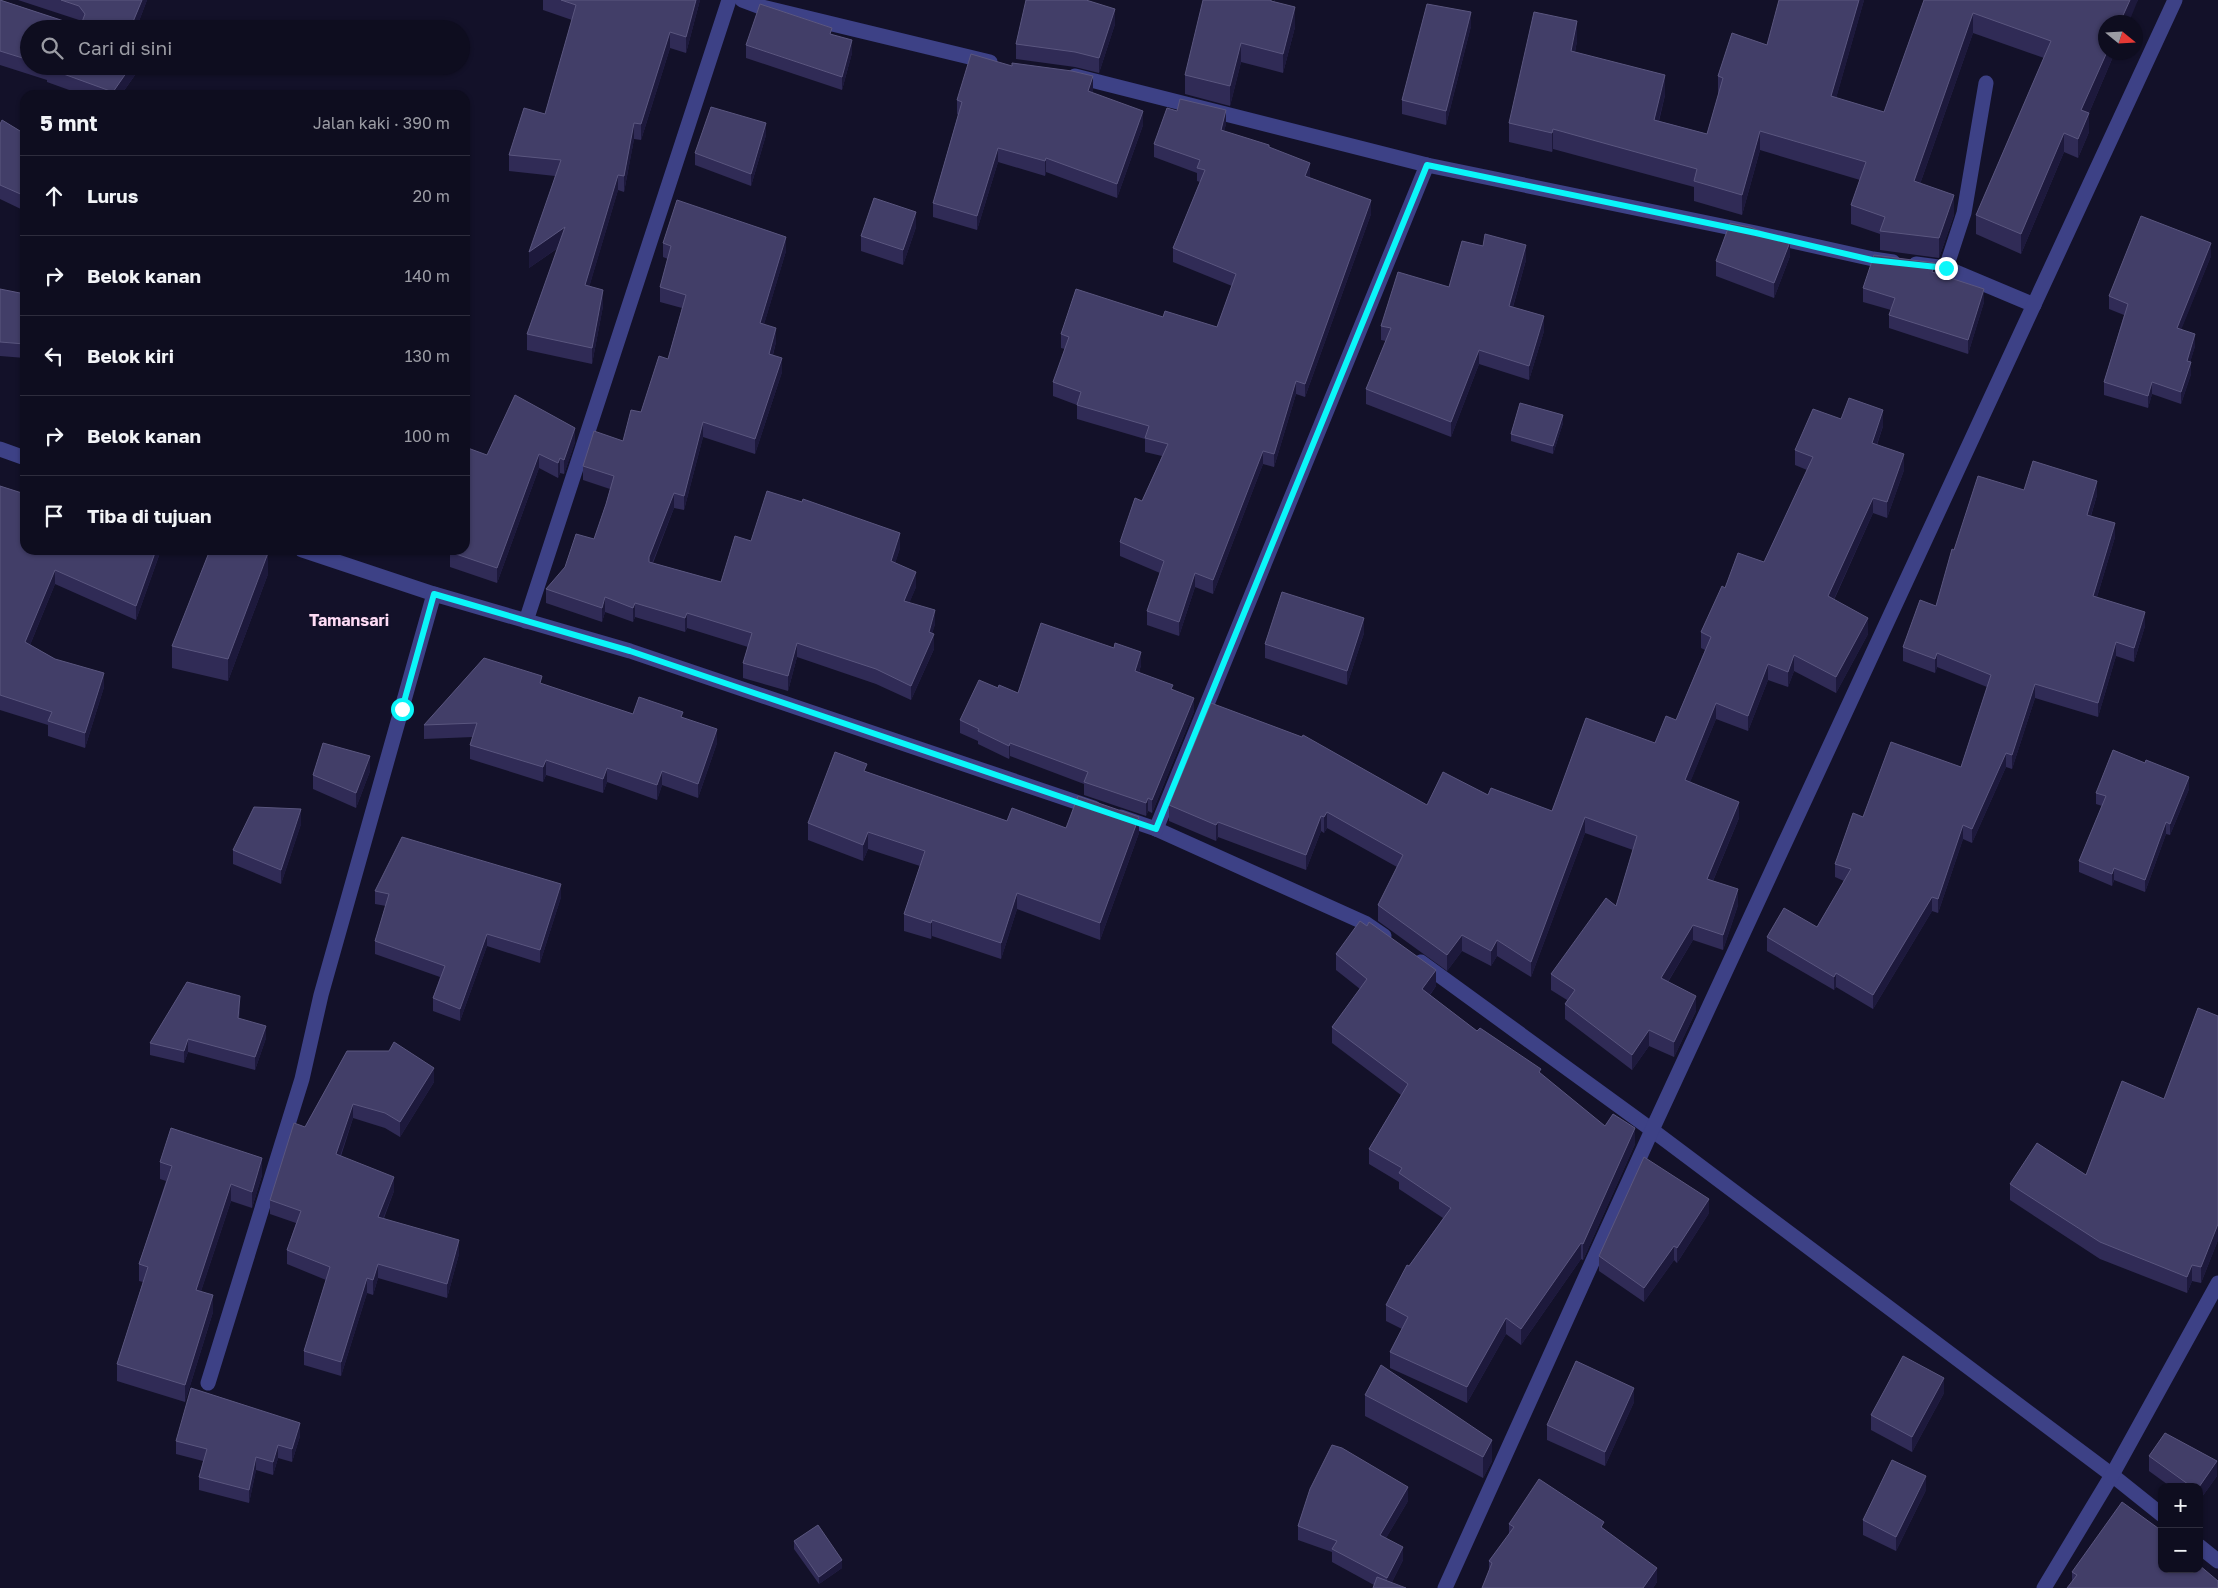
<!DOCTYPE html>
<html lang="id">
<head>
<meta charset="utf-8">
<style>
	:root { --surface:#0e0d1f; --page:#171628; --text:#f1f3f6; --muted:#9b9ca4; --line:#2e2d3d }
	body { margin:0; font-family:"Golos Text",sans-serif; background:var(--page); color:var(--text) }
	.controls { position:absolute; right:15px; bottom:15px; display:grid; overflow:hidden; border-radius:10px; box-shadow:0 1px 4px #0004 }
	.controls button { width:45px; height:45px; display:grid; place-items:center; padding:0; border:0; border-bottom:1px solid var(--line); background:var(--surface); color:var(--text); font:25px sans-serif }
	.compass { position:absolute; left:2098px; top:15px; width:45px; height:45px; border-radius:50%; background:var(--surface); box-shadow:0 1px 4px #0004; rotate:108deg }
	.stop { position:absolute; width:15px; height:15px; margin:-11px; border:4px solid #0bf6f9; border-radius:50%; background:#fff }
	.stop.end { background:#0bf6f9; border-color:#fff; box-shadow:0 1px 5px #0008 }
	.list { margin:0; padding:0; list-style:none }
	h2 { display:flex; justify-content:space-between; align-items:center; height:65px; margin:0; padding:0 20px; font-size:21px }
	h2 small { font-size:16px; font-weight:400; color:var(--muted) }
	.list li { display:grid; grid-template-columns:32px 1fr auto; gap:15px; align-items:center; box-sizing:border-box; height:80px; padding:0 20px; border-top:1px solid var(--line) }
	.list b { display:block; font-size:19px; white-space:nowrap }
	.list em { font-size:16px; font-style:normal; color:var(--muted) }
	.icon { flex:none; width:28px; height:28px; fill:none; stroke:currentColor; stroke-width:2; stroke-linecap:round; stroke-linejoin:round }
	.map { position:relative; flex:none; width:2218px; height:1588px; overflow:hidden }
	.search { position:absolute; background:var(--surface); box-shadow:0 1px 4px #0004; left:20px; top:20px; width:450px; height:55px; display:flex; align-items:center; gap:12px; box-sizing:border-box; padding:0 18px; border-radius:28px; color:var(--muted); font-size:19px }
	.panel { position:absolute; background:var(--surface); box-shadow:0 1px 4px #0004; left:20px; top:90px; width:450px; height:465px; border-radius:15px }
	.map>svg:first-child { display:block }
	.lines { fill:none; stroke-linecap:round; stroke-linejoin:round }
	.street { stroke:#3d4186; stroke-width:15 }
	.wall { fill:#302b56 }
	.shaded-wall { fill:#1d193c }
	.building { fill:#423e68; stroke:#5a567f }
	.route { stroke:#0bf6f9; stroke-width:6 }
	.labels { text-anchor:middle; stroke-width:4.5; stroke-linejoin:round; paint-order:stroke }
	.quarter-label { font-size:16px; font-weight:bold; fill:#fedcf5; stroke:#131129 }
</style>
</head>
<body>
<div class="map">
<svg width="2218" height="1588" viewBox="0 0 2218 1588">
	<rect width="100%" height="100%" fill="#131129"/>
	<g class="lines">
		<g class="street">
			<polyline points="742,0 758,6 990,62"/>
			<polyline points="1075,76 1427,165 1756,233 1873,259 1893,262"/>
			<polyline points="1916,264 1946,268 2034,305"/>
			<polyline points="1946,268 1964,213 1986,83"/>
			<polyline points="0,449 25,458"/>
			<polyline points="302,550 434,594 630,651 1094,808"/>
			<polyline points="526,621 729,0"/>
			<polyline points="1121,817 1156,829 1365,923 1384,936"/>
			<polyline points="1156,829 1427,165"/>
			<polyline points="1421,962 1652,1130 2112,1475 2162,1515"/>
			<polyline points="208,1383 302,1079 321,995 434,594"/>
			<polyline points="2199,1546 2218,1561"/>
			<polyline points="1445,1588 1652,1130 2175,0"/>
			<polyline points="2044,1588 2112,1475 2218,1283"/>
		</g>
	</g>
	<g class="wall">
		<polygon points="0,0 73,24 81,22 79,20 18,0 147,0 136,29 29,29 29,66 135,66 135,75 121,95 83,95 47,82 47,80 0,65"/>
		<polygon points="543,0 700,0 686,53 670,48 641,140 634,139 624,192 618,190 589,287 603,306 592,364 527,350 527,334 558,248 529,268 555,176 509,171 509,155 545,114 572,20 543,10"/>
		<polygon points="1275,0 1274,2 1295,27 1283,73 1241,62 1230,106 1185,94 1185,75"/>
		<polygon points="1864,0 1836,98 1884,112 1924,0 2138,0 2106,52 2115,52 2089,113 2089,132 2078,158 2064,152 2021,254 1976,234 1976,215 2044,58 1973,33 1920,184 1954,215 1939,258 1880,250 1880,234 1851,224 1851,205 1860,180 1760,150 1742,215 1694,201 1694,187 1553,149 1552,152 1509,142 1509,123 1577,41 1575,52 1665,95 1659,121 1707,134 1718,96 1718,76 1767,45"/>
		<polygon points="1115,24 1099,73 1075,67 1016,59 1016,44"/>
		<polygon points="1471,26 1446,125 1402,114 1402,100"/>
		<polygon points="746,45 852,53 842,90 746,58"/>
		<polygon points="1093,90 1092,93 1143,125 1117,198 1046,172 1045,176 998,162 977,230 933,217 933,203 958,115 957,114 957,100"/>
		<polygon points="1177,111 1226,124 1224,131 1269,147 1310,177 1310,178 1371,214 1305,397 1296,394 1274,467 1263,464 1213,594 1195,587 1179,636 1147,625 1147,611 1160,573 1120,556 1120,542 1142,501 1162,456 1145,452 1145,439 1077,419 1077,405 1053,396 1053,382 1065,349 1061,348 1061,334 1163,317 1217,327 1232,286 1173,262 1173,248 1200,182 1197,181 1197,173 1154,157 1154,144"/>
		<polygon points="0,124 25,134 25,211 0,199"/>
		<polygon points="766,135 751,186 695,165 695,153"/>
		<polygon points="916,227 903,265 861,251 861,236"/>
		<polygon points="663,243 786,251 764,324 776,342 773,355 782,372 755,454 703,437 684,510 674,508 653,563 721,582 751,541 900,548 895,563 916,587 909,603 935,624 932,633 934,649 911,700 876,684 797,657 788,691 743,678 743,663 748,647 687,628 685,632 635,617 633,622 605,612 602,622 546,603 546,589 594,539 606,504 610,489 583,480 583,466 623,441 641,412 668,359 682,308 660,302 660,287 668,259 663,257"/>
		<polygon points="1790,256 1774,298 1716,276 1716,261"/>
		<polygon points="2211,256 2181,329 2195,346 2190,362 2191,374 2181,404 2152,394 2148,408 2104,395 2104,382 2124,315 2109,309 2109,296"/>
		<polygon points="1526,260 1513,307 1544,331 1529,380 1479,364 1451,437 1366,404 1366,389 1386,341 1381,340 1381,326 1449,287"/>
		<polygon points="1935,273 1984,302 1968,354 1889,328 1889,315 1891,310 1863,302 1863,288"/>
		<polygon points="0,289 25,294 25,358 0,356"/>
		<polygon points="1841,419 1883,426 1877,445 1904,470 1887,518 1873,513 1834,600 1868,634 1836,693 1794,671 1788,687 1768,680 1748,731 1716,719 1690,782 1739,818 1713,881 1738,905 1723,950 1693,940 1668,982 1696,1011 1674,1057 1649,1046 1632,1070 1565,1019 1565,1004 1567,1000 1551,990 1551,974 1616,906 1633,850 1585,833 1531,977 1497,956 1491,966 1462,951 1447,971 1378,921 1378,905 1397,867 1327,828 1324,833 1321,831 1306,870 1218,837 1216,841 1169,821 1169,805 1427,805 1488,795 1552,811 1655,743 1676,720 1705,650 1701,648 1701,632 1725,588 1764,562 1807,470 1795,465 1795,450"/>
		<polygon points="1563,423 1553,454 1511,441 1511,434"/>
		<polygon points="575,442 564,474 560,473 558,478 539,468 497,583 450,567 450,552 465,550 487,455"/>
		<polygon points="0,486 25,550 161,550 136,620 55,584 30,645 104,687 85,748 48,736 48,725 0,710"/>
		<polygon points="2024,490 2097,495 2091,516 2115,537 2097,597 2145,626 2134,662 2116,656 2098,717 2035,698 2012,769 2006,767 1972,843 1963,839 1938,913 1932,911 1873,1009 1836,987 1834,990 1767,951 1767,937 1817,927 1844,881 1835,877 1835,864 1863,817 1961,767 1987,687 1937,667 1935,673 1903,661 1903,647 1936,606 1954,550"/>
		<polygon points="268,574 228,681 172,668 172,646"/>
		<polygon points="1364,633 1347,685 1265,658 1265,644"/>
		<polygon points="1141,665 1139,673 1173,690 1194,711 1152,813 1148,811 1146,816 1084,795 1084,784 1010,756 1009,759 978,744 978,741 960,733 960,720 998,688 1018,693"/>
		<polygon points="542,684 633,714 683,718 717,743 698,798 662,785 657,800 607,782 603,793 546,775 543,782 470,759 470,745 473,737 424,739 424,725"/>
		<polygon points="370,771 356,808 313,789 313,775"/>
		<polygon points="867,772 1007,821 1066,828 1139,833 1100,940 1017,909 1001,959 932,936 931,939 904,931 904,914 920,866 868,849 863,861 808,840 808,823"/>
		<polygon points="2189,789 2170,835 2166,834 2145,892 2114,880 2112,886 2079,872 2079,861 2102,806 2096,804 2096,793"/>
		<polygon points="301,824 281,884 233,864 233,850"/>
		<polygon points="375,891 561,897 540,963 487,946 460,1021 433,1011 433,998 440,977 375,954 375,941 386,906 375,904"/>
		<polygon points="1336,954 1436,986 1430,995 1477,1031 1541,1074 1605,1126 1635,1144 1583,1260 1581,1259 1521,1345 1506,1334 1467,1403 1390,1368 1390,1352 1402,1329 1386,1321 1386,1305 1409,1266 1443,1218 1399,1189 1399,1182 1369,1164 1369,1149 1401,1095 1332,1043 1332,1027 1360,989 1336,970"/>
		<polygon points="240,1009 239,1018 266,1038 255,1070 188,1052 184,1063 150,1055 150,1043"/>
		<polygon points="2218,1016 2218,1240 2201,1283 2192,1281 2187,1293 2100,1259 2010,1200 2010,1184 2086,1175 2164,1099"/>
		<polygon points="347,1051 434,1082 400,1137 385,1128 353,1118 341,1156 394,1191 384,1218 459,1254 447,1298 378,1278 373,1295 367,1293 341,1376 304,1365 304,1351 326,1280 287,1264 287,1250 296,1223 270,1214 270,1200 305,1127"/>
		<polygon points="160,1162 262,1175 252,1208 231,1201 201,1291 213,1312 185,1402 117,1381 117,1364 143,1282 139,1281 139,1264 166,1181 160,1179"/>
		<polygon points="1709,1213 1677,1263 1674,1260 1644,1302 1599,1271 1599,1256"/>
		<polygon points="1944,1393 1912,1452 1871,1430 1871,1415"/>
		<polygon points="1365,1395 1492,1461 1483,1478 1365,1416"/>
		<polygon points="1634,1402 1605,1466 1547,1440 1547,1425"/>
		<polygon points="300,1436 292,1462 278,1458 273,1475 256,1470 249,1503 199,1490 199,1477 203,1461 176,1454 176,1441"/>
		<polygon points="2149,1456 2217,1476 2199,1501 2199,1487 2171,1487 2149,1471"/>
		<polygon points="1926,1490 1896,1551 1863,1535 1863,1520"/>
		<polygon points="1408,1501 1386,1538 1403,1560 1392,1582 1374,1585 1332,1562 1332,1552 1298,1540 1298,1526"/>
		<polygon points="1509,1524 1604,1529 1657,1582 1653,1588 1482,1588 1489,1571 1489,1561 1509,1534"/>
		<polygon points="794,1541 842,1568 819,1584 794,1549"/>
		<polygon points="2072,1572 2218,1581 2072,1581"/>
	</g>
	<g class="shaded-wall">
		<polygon points="142,0 147,0 136,29 130,29"/>
		<polygon points="696,0 700,0 686,53 686,37"/>
		<polygon points="1859,0 1864,0 1831,116 1831,96"/>
		<polygon points="2130,0 2138,0 2129,22 2120,22"/>
		<polygon points="1295,7 1295,27 1283,73 1283,54"/>
		<polygon points="1115,9 1115,24 1099,73 1099,58"/>
		<polygon points="1471,12 1471,26 1446,125 1446,111"/>
		<polygon points="1973,13 1973,33 1914,201 1914,181"/>
		<polygon points="1577,21 1577,41 1571,71 1571,51"/>
		<polygon points="670,32 670,48 641,140 641,124"/>
		<polygon points="852,40 852,53 842,90 842,77"/>
		<polygon points="1241,43 1241,62 1230,106 1230,86"/>
		<polygon points="2107,52 2115,52 2089,113 2089,132 2078,158 2078,139 2081,110"/>
		<polygon points="131,66 135,66 135,75 121,95 113,95 113,92"/>
		<polygon points="1665,75 1665,95 1654,139 1654,120"/>
		<polygon points="1093,76 1093,90 1088,106 1088,91"/>
		<polygon points="1226,110 1226,124 1221,144 1221,130"/>
		<polygon points="1143,111 1143,125 1117,198 1117,184"/>
		<polygon points="634,123 634,139 624,192 624,176"/>
		<polygon points="766,123 766,135 751,186 751,174"/>
		<polygon points="1553,129 1553,149 1552,152 1552,133"/>
		<polygon points="1760,131 1760,150 1742,215 1742,195"/>
		<polygon points="2064,133 2064,152 2021,254 2021,234"/>
		<polygon points="998,148 998,162 977,230 977,216"/>
		<polygon points="1046,158 1046,172 1045,176 1045,161"/>
		<polygon points="1310,163 1310,177 1305,190 1305,176"/>
		<polygon points="618,175 618,190 585,301 585,285"/>
		<polygon points="1954,195 1954,215 1939,258 1939,238"/>
		<polygon points="1371,200 1371,214 1305,397 1305,384"/>
		<polygon points="916,212 916,227 903,265 903,250"/>
		<polygon points="565,227 565,243 529,268 529,252"/>
		<polygon points="786,237 786,251 760,338 760,323"/>
		<polygon points="1790,242 1790,256 1774,298 1774,283"/>
		<polygon points="2211,243 2211,256 2177,340 2177,328"/>
		<polygon points="1526,245 1526,260 1509,320 1509,306"/>
		<polygon points="1935,263 1935,276 1932,272"/>
		<polygon points="1984,289 1984,302 1968,354 1968,340"/>
		<polygon points="603,290 603,306 592,364 592,348"/>
		<polygon points="1544,316 1544,331 1529,380 1529,366"/>
		<polygon points="776,328 776,342 769,368 769,354"/>
		<polygon points="2195,334 2195,346 2187,373 2187,361"/>
		<polygon points="1479,350 1479,364 1451,437 1451,422"/>
		<polygon points="782,358 782,372 755,454 755,439"/>
		<polygon points="2191,362 2191,374 2181,404 2181,392"/>
		<polygon points="1296,381 1296,394 1274,467 1274,454"/>
		<polygon points="2152,382 2152,394 2148,408 2148,396"/>
		<polygon points="1883,410 1883,426 1872,458 1872,443"/>
		<polygon points="1563,415 1563,423 1553,454 1553,446"/>
		<polygon points="703,422 703,437 684,510 684,496"/>
		<polygon points="575,428 575,442 564,474 564,460"/>
		<polygon points="1263,451 1263,464 1213,594 1213,580"/>
		<polygon points="539,454 539,468 497,583 497,568"/>
		<polygon points="1904,454 1904,470 1887,518 1887,502"/>
		<polygon points="560,458 560,473 558,478 558,463"/>
		<polygon points="2097,481 2097,495 2087,528 2087,515"/>
		<polygon points="674,493 674,508 649,571 649,557"/>
		<polygon points="1873,498 1873,513 1828,612 1828,596"/>
		<polygon points="2115,523 2115,537 2093,610 2093,596"/>
		<polygon points="900,533 900,548 891,576 891,561"/>
		<polygon points="156,550 161,550 136,620 136,606"/>
		<polygon points="268,553 268,574 228,681 228,659"/>
		<polygon points="55,570 55,584 25,657 25,642"/>
		<polygon points="916,572 916,587 904,616 904,601"/>
		<polygon points="1195,573 1195,587 1179,636 1179,622"/>
		<polygon points="605,597 605,612 602,622 602,608"/>
		<polygon points="635,603 635,617 633,622 633,608"/>
		<polygon points="935,610 935,624 929,645 934,634 934,649 911,700 911,686 929,632"/>
		<polygon points="2145,612 2145,626 2134,662 2134,648"/>
		<polygon points="687,613 687,628 685,632 685,618"/>
		<polygon points="1364,618 1364,633 1347,685 1347,671"/>
		<polygon points="1868,618 1868,634 1836,693 1836,677"/>
		<polygon points="2116,642 2116,656 2098,717 2098,703"/>
		<polygon points="797,643 797,657 788,691 788,676"/>
		<polygon points="1141,652 1141,665 1135,685 1135,671"/>
		<polygon points="1937,653 1937,667 1935,673 1935,659"/>
		<polygon points="1794,655 1794,671 1788,687 1788,672"/>
		<polygon points="1768,664 1768,680 1748,731 1748,716"/>
		<polygon points="104,673 104,687 85,748 85,733"/>
		<polygon points="2035,684 2035,698 2012,769 2012,755"/>
		<polygon points="1194,698 1194,711 1152,813 1152,800"/>
		<polygon points="1716,703 1716,719 1685,795 1685,780"/>
		<polygon points="717,729 717,743 698,798 698,784"/>
		<polygon points="1010,743 1010,756 1009,759 1009,746"/>
		<polygon points="2006,753 2006,767 1972,843 1972,829"/>
		<polygon points="370,756 370,771 356,808 356,793"/>
		<polygon points="546,760 546,775 543,782 543,767"/>
		<polygon points="607,768 607,782 603,793 603,779"/>
		<polygon points="662,771 662,785 657,800 657,785"/>
		<polygon points="2189,777 2189,789 2170,835 2170,824"/>
		<polygon points="1148,798 1148,811 1146,816 1146,803"/>
		<polygon points="1739,802 1739,818 1707,895 1707,879"/>
		<polygon points="301,809 301,824 281,884 281,870"/>
		<polygon points="1327,812 1327,828 1324,833 1324,817"/>
		<polygon points="1321,816 1321,831 1306,870 1306,855"/>
		<polygon points="1139,817 1139,833 1100,940 1100,923"/>
		<polygon points="1585,817 1585,833 1531,977 1531,962"/>
		<polygon points="1218,822 1218,837 1216,841 1216,825"/>
		<polygon points="2166,822 2166,834 2145,892 2145,880"/>
		<polygon points="1963,825 1963,839 1938,913 1938,899"/>
		<polygon points="868,832 868,849 863,861 863,845"/>
		<polygon points="2114,868 2114,880 2112,886 2112,874"/>
		<polygon points="561,884 561,897 540,963 540,950"/>
		<polygon points="1738,889 1738,905 1723,950 1723,935"/>
		<polygon points="1017,893 1017,909 1001,959 1001,943"/>
		<polygon points="1932,897 1932,911 1873,1009 1873,995"/>
		<polygon points="932,920 932,936 931,939 931,923"/>
		<polygon points="1693,925 1693,940 1661,993 1661,978"/>
		<polygon points="487,934 487,946 460,1021 460,1009"/>
		<polygon points="1462,935 1462,951 1447,971 1447,955"/>
		<polygon points="1497,940 1497,956 1491,966 1491,951"/>
		<polygon points="1436,970 1436,986 1422,1005 1422,989"/>
		<polygon points="1836,973 1836,987 1834,990 1834,977"/>
		<polygon points="240,996 240,1009 238,1030 238,1018"/>
		<polygon points="1696,996 1696,1011 1674,1057 1674,1042"/>
		<polygon points="266,1026 266,1038 255,1070 255,1057"/>
		<polygon points="1649,1030 1649,1046 1632,1070 1632,1055"/>
		<polygon points="188,1039 188,1052 184,1063 184,1051"/>
		<polygon points="434,1068 434,1082 400,1137 400,1122"/>
		<polygon points="353,1104 353,1118 336,1168 336,1154"/>
		<polygon points="1635,1128 1635,1144 1583,1260 1583,1244"/>
		<polygon points="262,1158 262,1175 252,1208 252,1192"/>
		<polygon points="394,1177 394,1191 378,1231 378,1217"/>
		<polygon points="231,1184 231,1201 196,1306 196,1290"/>
		<polygon points="1709,1199 1709,1213 1677,1263 1677,1248"/>
		<polygon points="2218,1224 2218,1240 2201,1283 2201,1267"/>
		<polygon points="459,1240 459,1254 447,1298 447,1284"/>
		<polygon points="1581,1243 1581,1259 1521,1345 1521,1329"/>
		<polygon points="1674,1246 1674,1260 1644,1302 1644,1288"/>
		<polygon points="378,1264 378,1278 373,1295 373,1280"/>
		<polygon points="2192,1265 2192,1281 2187,1293 2187,1277"/>
		<polygon points="367,1278 367,1293 341,1376 341,1362"/>
		<polygon points="213,1295 213,1312 185,1402 185,1385"/>
		<polygon points="1506,1318 1506,1334 1467,1403 1467,1387"/>
		<polygon points="1944,1378 1944,1393 1912,1452 1912,1437"/>
		<polygon points="1634,1388 1634,1402 1605,1466 1605,1452"/>
		<polygon points="300,1423 300,1436 292,1462 292,1449"/>
		<polygon points="1492,1440 1492,1461 1483,1478 1483,1457"/>
		<polygon points="278,1445 278,1458 273,1475 273,1462"/>
		<polygon points="256,1457 256,1470 249,1503 249,1490"/>
		<polygon points="2217,1461 2217,1476 2199,1501 2199,1487"/>
		<polygon points="1926,1476 1926,1490 1896,1551 1896,1537"/>
		<polygon points="1408,1487 1408,1501 1380,1548 1380,1535"/>
		<polygon points="1403,1547 1403,1560 1389,1588 1387,1588 1387,1578"/>
		<polygon points="842,1560 842,1568 819,1584 819,1577"/>
		<polygon points="1657,1568 1657,1582 1653,1588 1643,1588"/>
	</g>
	<g class="building">
		<polygon points="0,0 73,24 82,22 85,14 79,6 61,0 142,0 130,29 29,29 29,60 0,51"/>
		<polygon points="561,0 696,0 686,37 670,32 641,124 634,123 624,176 618,175 585,285 603,290 592,348 527,334 565,227 529,252 561,160 509,155 524,108 545,114 576,5"/>
		<polygon points="1026,0 1086,0 1115,9 1099,58 1075,52 1016,44"/>
		<polygon points="1203,0 1271,0 1271,1 1295,7 1283,54 1241,43 1230,86 1185,75"/>
		<polygon points="1779,0 1859,0 1831,96 1884,112 1924,0 2130,0 2120,22 2106,22 2106,52 2107,52 2081,110 2089,113 2078,139 2064,133 2021,234 1976,215 2051,41 1973,13 1914,181 1954,195 1939,238 1880,231 1885,217 1851,205 1866,162 1760,131 1742,195 1694,181 1697,169 1553,129 1552,133 1509,123 1534,12 1577,21 1571,51 1665,75 1654,120 1707,134 1723,78 1718,76 1732,33 1767,45"/>
		<polygon points="760,4 832,28 830,34 852,40 842,77 746,45"/>
		<polygon points="1427,4 1471,12 1446,111 1402,100"/>
		<polygon points="971,54 1012,66 1012,63 1072,71 1093,76 1088,91 1143,111 1117,184 1046,158 1045,161 998,148 977,216 933,203 962,102 957,100"/>
		<polygon points="47,66 131,66 113,92 47,68"/>
		<polygon points="1180,99 1226,110 1221,130 1269,145 1269,147 1310,163 1305,176 1371,200 1305,384 1296,381 1274,454 1263,451 1213,580 1195,573 1179,622 1147,611 1164,561 1120,542 1135,498 1142,501 1168,444 1145,438 1149,426 1077,405 1081,392 1053,382 1069,337 1061,334 1076,289 1163,317 1165,311 1217,327 1236,274 1173,248 1205,170 1197,168 1200,160 1154,144 1167,108 1177,111"/>
		<polygon points="711,107 766,123 751,174 695,153"/>
		<polygon points="2,120 25,134 25,196 0,185 0,124"/>
		<polygon points="874,198 916,212 903,250 861,236"/>
		<polygon points="677,200 786,237 760,323 776,328 769,354 782,358 755,439 703,422 684,496 674,493 649,557 649,562 721,582 735,536 751,541 767,491 802,502 803,499 900,533 891,561 916,572 904,601 935,610 929,632 934,634 911,686 876,669 797,643 788,676 743,663 752,633 687,613 685,618 635,603 633,608 605,597 602,608 546,589 565,567 576,534 594,539 606,504 614,476 583,466 594,431 623,441 631,410 641,412 659,356 668,359 686,295 660,287 671,246 663,243"/>
		<polygon points="2141,216 2211,243 2177,328 2195,334 2187,361 2191,362 2181,392 2152,382 2148,396 2104,382 2128,304 2109,296"/>
		<polygon points="1730,223 1750,227 1790,242 1774,283 1716,261"/>
		<polygon points="1485,234 1526,245 1509,306 1544,316 1529,366 1479,350 1451,422 1366,389 1391,328 1381,326 1398,272 1449,287 1462,241 1483,246"/>
		<polygon points="1874,255 1935,263 1932,272 1984,289 1968,340 1889,315 1895,298 1863,288"/>
		<polygon points="0,289 25,294 25,344 0,342"/>
		<polygon points="515,395 575,428 564,460 560,458 558,463 539,454 497,568 450,552 451,550 465,550 465,447 487,455"/>
		<polygon points="1849,398 1883,410 1872,443 1904,454 1887,502 1873,498 1828,596 1868,618 1836,677 1794,655 1788,672 1768,664 1748,716 1716,703 1685,780 1739,802 1707,879 1738,889 1723,935 1693,925 1661,978 1696,996 1674,1042 1649,1030 1632,1055 1565,1004 1575,990 1551,974 1606,898 1616,906 1637,836 1585,817 1531,962 1497,940 1491,951 1462,935 1447,955 1378,905 1403,855 1327,812 1324,817 1321,816 1306,855 1218,822 1216,825 1169,805 1211,703 1302,737 1303,735 1427,805 1443,772 1488,795 1491,788 1552,811 1586,718 1655,743 1666,716 1676,720 1711,637 1701,632 1722,586 1725,588 1738,553 1764,562 1813,457 1795,450 1813,409 1841,419"/>
		<polygon points="1520,403 1563,415 1553,446 1511,434"/>
		<polygon points="2033,461 2097,481 2087,515 2115,523 2093,596 2145,612 2134,648 2116,642 2098,703 2035,684 2012,755 2006,753 1972,829 1963,825 1938,899 1932,897 1873,995 1836,973 1834,977 1767,937 1784,908 1817,927 1851,869 1835,864 1853,813 1863,817 1891,742 1961,767 1991,675 1937,653 1935,659 1903,647 1920,600 1936,606 1952,549 1954,550 1978,476 2024,490"/>
		<polygon points="0,486 25,494 25,550 156,550 136,606 55,570 25,642 55,659 104,673 85,733 48,721 52,712 0,695"/>
		<polygon points="210,550 259,550 268,553 228,659 172,646"/>
		<polygon points="1282,592 1364,618 1347,671 1265,644"/>
		<polygon points="1041,623 1114,648 1115,643 1141,652 1135,671 1173,685 1171,689 1194,698 1152,800 1148,798 1146,803 1084,782 1088,772 1010,743 1009,746 978,731 979,729 960,720 979,680 998,688 999,685 1018,693"/>
		<polygon points="484,658 542,676 540,683 633,714 639,697 683,712 681,717 717,729 698,784 662,771 657,785 607,768 603,779 546,760 543,767 470,745 477,723 424,725"/>
		<polygon points="323,743 370,756 356,793 313,775"/>
		<polygon points="2113,750 2145,763 2146,760 2189,777 2170,824 2166,822 2145,880 2114,868 2112,874 2079,861 2106,796 2096,793"/>
		<polygon points="835,752 867,764 864,771 1007,821 1012,808 1066,828 1078,796 1139,817 1100,923 1017,893 1001,943 932,920 931,923 904,914 925,851 868,832 863,845 808,823"/>
		<polygon points="254,807 301,809 281,870 233,850"/>
		<polygon points="402,837 561,884 540,950 487,934 460,1009 433,998 445,966 375,941 389,894 375,891"/>
		<polygon points="1360,921 1367,926 1369,922 1436,970 1422,989 1477,1031 1480,1028 1541,1069 1539,1072 1605,1126 1613,1114 1635,1128 1583,1244 1581,1243 1521,1329 1506,1318 1467,1387 1390,1352 1408,1317 1386,1305 1407,1265 1409,1266 1451,1208 1399,1173 1402,1168 1369,1149 1408,1084 1332,1027 1367,979 1336,954"/>
		<polygon points="187,982 240,996 238,1018 266,1026 255,1057 188,1039 184,1051 150,1043"/>
		<polygon points="2198,1008 2218,1016 2218,1224 2201,1267 2192,1265 2187,1277 2100,1242 2010,1184 2037,1143 2086,1175 2122,1081 2164,1099"/>
		<polygon points="394,1042 434,1068 400,1122 385,1113 353,1104 336,1154 394,1177 378,1217 459,1240 447,1284 378,1264 373,1280 367,1278 341,1362 304,1351 330,1267 287,1250 301,1211 270,1200 294,1123 305,1127 347,1051 389,1051"/>
		<polygon points="171,1128 262,1158 252,1192 231,1184 196,1290 213,1295 185,1385 117,1364 148,1267 139,1264 172,1166 160,1162"/>
		<polygon points="1644,1157 1709,1199 1677,1248 1674,1246 1644,1288 1599,1256"/>
		<polygon points="1903,1356 1944,1378 1912,1437 1871,1415"/>
		<polygon points="1576,1361 1634,1388 1605,1452 1547,1425"/>
		<polygon points="1381,1365 1492,1440 1483,1457 1365,1395"/>
		<polygon points="191,1388 300,1423 292,1449 278,1445 273,1462 256,1457 249,1490 199,1477 207,1449 176,1441"/>
		<polygon points="2165,1433 2217,1461 2199,1487 2192,1487 2149,1456"/>
		<polygon points="1332,1445 1342,1448 1408,1487 1380,1535 1403,1547 1387,1578 1332,1549 1337,1541 1298,1526 1310,1489"/>
		<polygon points="1892,1460 1926,1476 1896,1537 1863,1520"/>
		<polygon points="1539,1479 1604,1522 1601,1527 1657,1568 1643,1588 1482,1588 1492,1563 1489,1561 1514,1527 1509,1524"/>
		<polygon points="2122,1502 2162,1531 2162,1569 2199,1569 2199,1565 2218,1581 2218,1588 2067,1588 2077,1575 2072,1572"/>
		<polygon points="818,1525 842,1560 819,1577 794,1541"/>
		<polygon points="1377,1577 1406,1588 1373,1588"/>
	</g>
	<g class="lines">
		<polyline class="route" points="402,709 434,594 630,651 1156,829 1427,165 1756,233 1872,260 1946,268"/>
	</g>
	<g class="labels">
		<g class="quarter-label">
			<text x="349" y="626">Tamansari</text>
		</g>
	</g>
</svg>
<div class="controls">
<button>+</button>
<button>−</button>
</div>
<svg class="compass" viewBox="-18 -18 36 36"><path d="M0-13l5 13h-10z" fill="#e53935"/><path d="M0 13l5-13h-10z" fill="#9b9ca4"/></svg>
<div class="stop" style="left:402px;top:709px"></div>
<div class="stop end" style="left:1946px;top:268px"></div>
<div class="search"><svg class="icon" aria-label="search" viewBox="0 0 24 24"><circle cx="10" cy="10" r="6"/><path d="M15 15l6 6"/></svg>Cari di sini</div>
<section class="panel">
<h2>5 mnt<small>Jalan kaki · 390 m</small></h2>
<ul class="list">
<li><svg class="icon" aria-label="ahead" viewBox="0 0 24 24"><path d="M12 20V5M6 11l6-6 6 6"/></svg><div><b>Lurus</b></div><em>20 m</em></li>
<li><svg class="icon" aria-label="right" viewBox="0 0 24 24"><path d="M7 20v-9h11M14 6l5 5-5 5"/></svg><div><b>Belok kanan</b></div><em>140 m</em></li>
<li><svg class="icon" aria-label="left" viewBox="0 0 24 24"><path d="M17 20v-9H6M10 6l-5 5 5 5"/></svg><div><b>Belok kiri</b></div><em>130 m</em></li>
<li><svg class="icon" aria-label="right" viewBox="0 0 24 24"><path d="M7 20v-9h11M14 6l5 5-5 5"/></svg><div><b>Belok kanan</b></div><em>100 m</em></li>
<li><svg class="icon" aria-label="arrive" viewBox="0 0 24 24"><path d="M6 21V4h12l-3 4 3 4H6"/></svg><div><b>Tiba di tujuan</b></div></li>
</ul>
</section>
</div>
</body>
</html>
